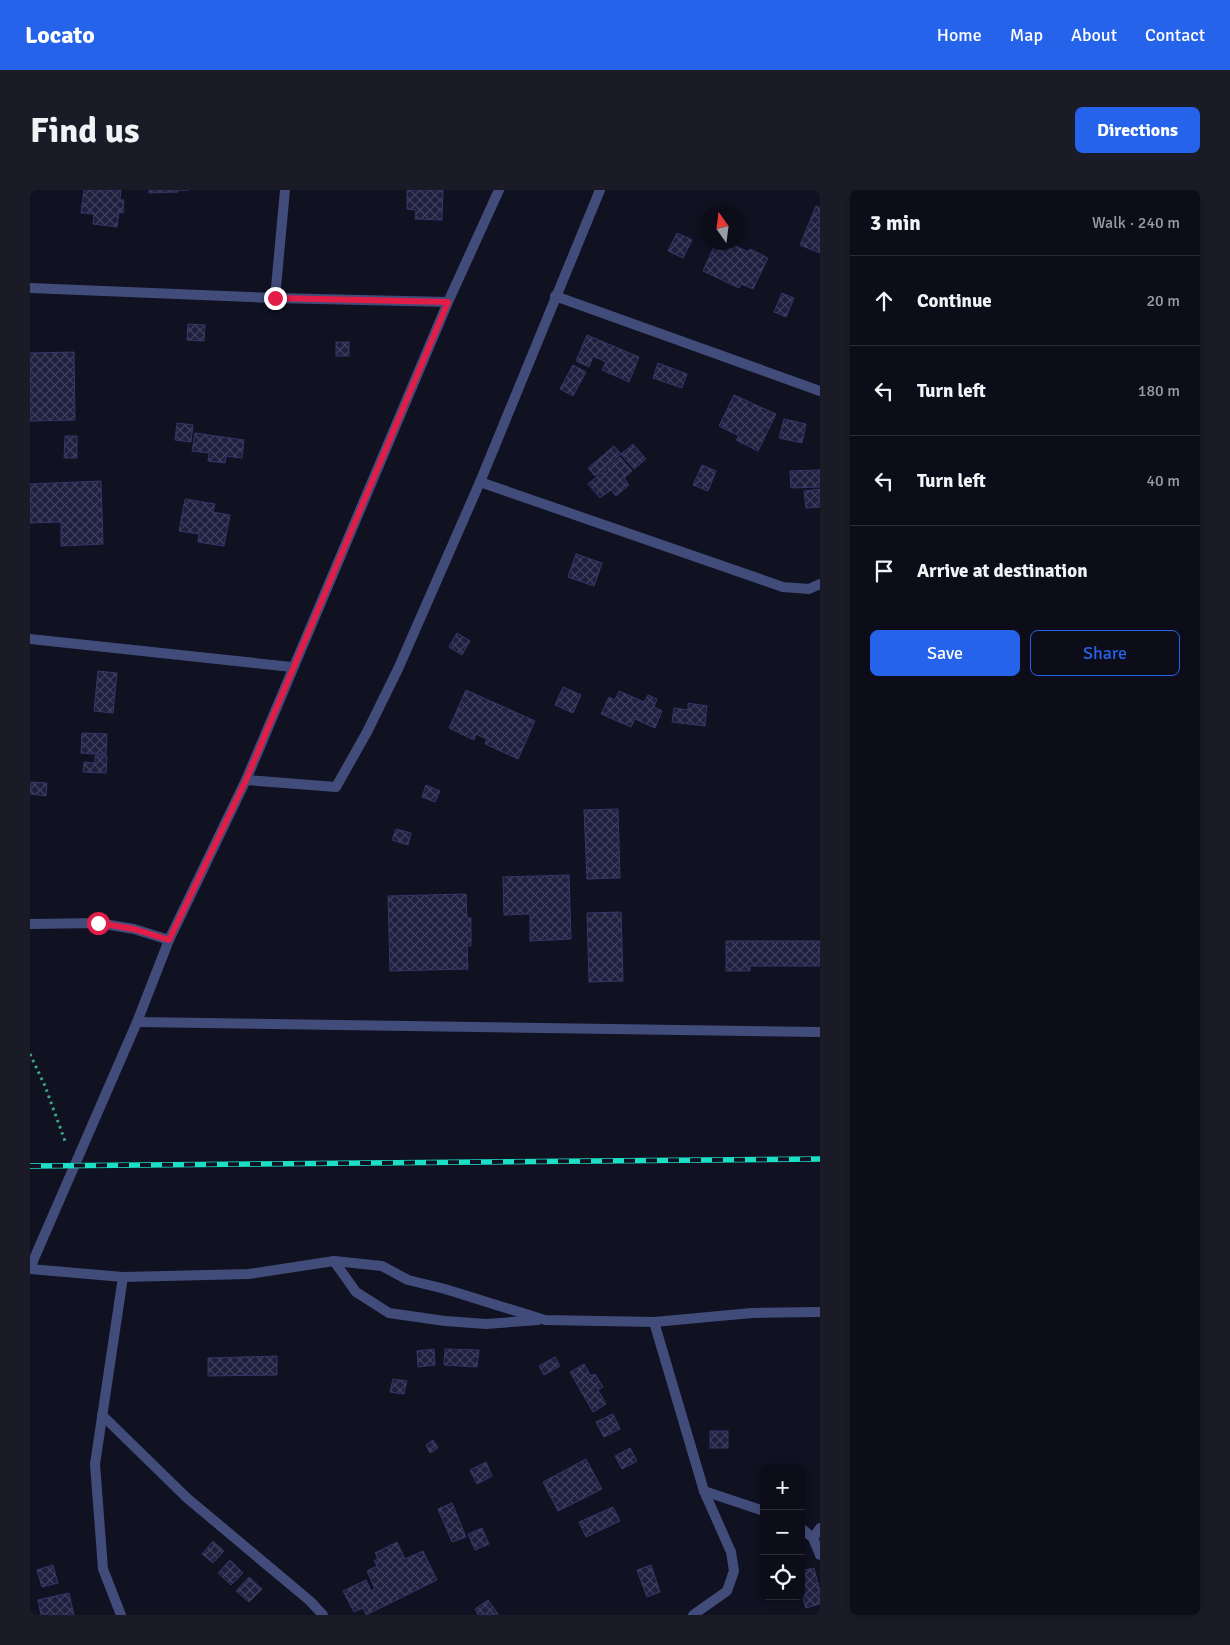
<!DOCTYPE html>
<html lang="en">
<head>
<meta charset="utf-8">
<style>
	:root { --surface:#0c0d19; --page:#1a1b26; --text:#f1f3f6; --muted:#9a9ca2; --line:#2c2d38; --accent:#2563eb }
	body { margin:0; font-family:Signika,sans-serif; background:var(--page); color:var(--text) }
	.controls { position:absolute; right:15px; bottom:15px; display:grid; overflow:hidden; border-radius:8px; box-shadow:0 2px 8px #0003 }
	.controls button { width:45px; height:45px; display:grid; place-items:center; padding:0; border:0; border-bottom:1px solid var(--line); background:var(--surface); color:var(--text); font:25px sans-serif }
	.compass { position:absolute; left:670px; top:15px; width:45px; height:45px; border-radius:50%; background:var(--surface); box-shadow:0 2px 8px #0003; rotate:346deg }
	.stop { position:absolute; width:15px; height:15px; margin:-11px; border:4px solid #e11d48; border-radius:50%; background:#fff }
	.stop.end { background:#e11d48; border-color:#fff; box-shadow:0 1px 5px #0008 }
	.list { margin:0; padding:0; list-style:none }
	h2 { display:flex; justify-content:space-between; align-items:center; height:65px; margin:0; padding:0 20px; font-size:21px }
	h2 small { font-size:16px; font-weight:400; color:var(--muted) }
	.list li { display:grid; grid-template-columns:32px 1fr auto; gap:15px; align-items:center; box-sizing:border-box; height:90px; padding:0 20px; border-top:1px solid var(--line) }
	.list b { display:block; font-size:19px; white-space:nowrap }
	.list em { font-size:16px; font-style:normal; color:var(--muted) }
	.actions { display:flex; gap:10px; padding:15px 20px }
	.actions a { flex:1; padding:11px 0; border:1px solid var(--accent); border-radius:8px; text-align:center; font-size:18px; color:var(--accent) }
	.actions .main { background:var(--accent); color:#fff }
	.icon { flex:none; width:28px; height:28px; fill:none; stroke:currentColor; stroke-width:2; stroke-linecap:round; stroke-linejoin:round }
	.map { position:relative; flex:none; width:790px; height:1425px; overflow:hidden; border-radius:8px }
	header { display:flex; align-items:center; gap:30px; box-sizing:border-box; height:70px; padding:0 25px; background:var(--accent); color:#fff }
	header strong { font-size:24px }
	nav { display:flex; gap:28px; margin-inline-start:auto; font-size:18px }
	.intro { display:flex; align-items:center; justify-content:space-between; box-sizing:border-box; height:120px; padding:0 30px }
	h1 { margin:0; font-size:35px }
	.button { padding:12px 22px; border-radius:8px; background:var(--accent); color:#fff; font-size:18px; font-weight:700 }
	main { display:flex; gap:30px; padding:0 30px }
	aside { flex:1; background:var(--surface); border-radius:8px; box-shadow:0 2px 8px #0003 }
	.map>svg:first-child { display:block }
	.building { fill:url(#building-cross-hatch); stroke:#343669 }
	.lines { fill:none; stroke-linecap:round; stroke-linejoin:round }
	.path { stroke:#3da687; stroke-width:3; stroke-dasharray:2.5 4; stroke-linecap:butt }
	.minor { stroke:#414c7a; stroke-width:10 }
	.tertiary { stroke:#414c7a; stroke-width:10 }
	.rail-casing { stroke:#1cdfc5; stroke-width:5.5 }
	.rail { stroke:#101121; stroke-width:4; stroke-dasharray:11; stroke-linecap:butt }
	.route { stroke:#e11d48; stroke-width:6 }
</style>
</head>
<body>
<header>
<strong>Locato</strong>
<nav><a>Home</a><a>Map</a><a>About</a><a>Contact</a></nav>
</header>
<div class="intro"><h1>Find us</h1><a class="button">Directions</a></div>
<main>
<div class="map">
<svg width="790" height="1425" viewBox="0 0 790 1425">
	<defs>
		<pattern id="building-cross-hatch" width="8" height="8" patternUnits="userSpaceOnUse" patternTransform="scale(1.25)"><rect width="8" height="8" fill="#1f2040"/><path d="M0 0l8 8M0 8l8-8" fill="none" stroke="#3f405c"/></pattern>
	</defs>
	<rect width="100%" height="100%" fill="#101121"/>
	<g class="building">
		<polygon points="54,0 91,0 90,10 94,10 93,23 89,22 87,37 63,34 64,24 51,23"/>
		<polygon points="119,0 159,0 148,0 148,2 119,3"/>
		<polygon points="377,0 413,0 412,30 385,29 386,20 377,19"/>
		<polygon points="786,16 790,18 790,63 770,55"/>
		<polygon points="647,43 662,50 653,68 638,61"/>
		<polygon points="686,52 698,52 718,62 720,59 738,68 723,99 711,94 709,98 673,81"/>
		<polygon points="752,103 764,108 756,127 744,122"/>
		<polygon points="158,134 175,135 174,151 157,150"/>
		<polygon points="557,145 609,167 599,192 572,180 576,172 563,166 559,177 546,171"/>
		<rect x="306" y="152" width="13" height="14"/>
		<polygon points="44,162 45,230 0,231 0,163"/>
		<polygon points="628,173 657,184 652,198 623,188"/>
		<polygon points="543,175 556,182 543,206 530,199"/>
		<polygon points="704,205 746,224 728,261 706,250 709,246 689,236"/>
		<polygon points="754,229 776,234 772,253 749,248"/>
		<polygon points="147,233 163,235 161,252 145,250"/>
		<polygon points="165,243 214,250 212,268 196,266 195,273 178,271 179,263 162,261"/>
		<polygon points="35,246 47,246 47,268 34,268"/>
		<polygon points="603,254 616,269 604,279 591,264"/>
		<polygon points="584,256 591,264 565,286 558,278"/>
		<polygon points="590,267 602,281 594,288 599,295 586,306 581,300 570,308 558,294"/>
		<polygon points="672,275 686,281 678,301 663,295"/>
		<polygon points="790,280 790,297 761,298 760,281"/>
		<polygon points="71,291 73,354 31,356 31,332 0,333 0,294"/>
		<polygon points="790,299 790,317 776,318 774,301"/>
		<polygon points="155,309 185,314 183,322 200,325 194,356 168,352 169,344 149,341"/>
		<polygon points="546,364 572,373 564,396 538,387"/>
		<polygon points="427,443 440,451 432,465 419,457"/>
		<polygon points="68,481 87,483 83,523 64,521"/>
		<polygon points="533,497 551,505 543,523 525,515"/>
		<polygon points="436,500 505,531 488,569 455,554 457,549 446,544 444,550 419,538"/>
		<polygon points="589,501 614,512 618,505 627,509 624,517 632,521 625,538 605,529 601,537 571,524 579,507 585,510"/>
		<polygon points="658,513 677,516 675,536 642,532 644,518 658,520"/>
		<polygon points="52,543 77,544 76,565 51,563"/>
		<polygon points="65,566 77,566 76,583 53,582 54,572 65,573"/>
		<polygon points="1,592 17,593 16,606 0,604"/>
		<polygon points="396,595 410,601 405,612 392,607"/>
		<polygon points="588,619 590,688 557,689 554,620"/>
		<polygon points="366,639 381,643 378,655 362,650"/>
		<polygon points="539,685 541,749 500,751 500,724 474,725 473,687"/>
		<polygon points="436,704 437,728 441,728 441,756 437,756 438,779 360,781 358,706"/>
		<polygon points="591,722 593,791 559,792 557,723"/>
		<polygon points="696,751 790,751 790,776 720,776 720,781 696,781"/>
		<polygon points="404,1159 405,1175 388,1177 387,1161"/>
		<polygon points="415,1159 449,1160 447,1177 414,1175"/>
		<polygon points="247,1166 247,1185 178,1186 178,1168"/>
		<polygon points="525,1167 530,1176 514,1185 509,1176"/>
		<polygon points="554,1174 561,1186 565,1184 573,1197 568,1200 576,1214 563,1222 540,1182"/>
		<polygon points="363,1189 377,1191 374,1204 360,1202"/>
		<polygon points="583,1224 590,1239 574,1247 566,1232"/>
		<rect x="680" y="1241" width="18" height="17"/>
		<polygon points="403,1250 408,1258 400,1263 396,1255"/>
		<polygon points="600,1258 607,1271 592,1279 585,1266"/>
		<polygon points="556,1269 572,1299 528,1321 513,1292"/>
		<polygon points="456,1272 462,1286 447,1294 440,1280"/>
		<polygon points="422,1313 436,1347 422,1352 408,1319"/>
		<polygon points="583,1317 590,1331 556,1347 549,1332"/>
		<polygon points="452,1338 459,1354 445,1360 438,1344"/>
		<polygon points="183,1351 194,1361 183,1373 172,1364"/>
		<polygon points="367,1352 375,1369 393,1361 407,1390 336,1425 333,1418 324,1422 313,1401 336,1390 341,1401 345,1399 337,1381 347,1376 344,1371 348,1369 345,1363"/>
		<polygon points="200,1370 213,1383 201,1395 188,1383"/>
		<polygon points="23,1375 28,1393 12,1397 7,1380"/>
		<polygon points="621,1375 630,1402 617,1407 607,1380"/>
		<polygon points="784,1378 790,1401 790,1414 776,1418 771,1403 771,1381"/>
		<polygon points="219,1387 232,1399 219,1412 206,1401"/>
		<polygon points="39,1403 44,1425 11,1425 8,1410"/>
		<polygon points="458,1410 468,1424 448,1425 445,1419"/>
	</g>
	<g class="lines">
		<polyline class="path" points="0,864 15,896 35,951"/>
		<g class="minor">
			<polyline points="0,98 245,108 418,112"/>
			<polyline points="525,106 790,201"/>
			<polyline points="245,108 255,0"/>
			<polyline points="450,292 753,397 779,399 790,394"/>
			<polyline points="0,449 262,477"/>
			<polyline points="216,590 306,597 337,542 368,479 450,292 570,0"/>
			<polyline points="139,750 216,590 418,112 469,0"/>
			<polyline points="107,832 790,842"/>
			<polyline points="304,1071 326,1102 359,1123 415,1131 456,1134 508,1130"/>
			<polyline points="0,1079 93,1087 65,1274 73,1379 91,1425"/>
			<polyline points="93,1087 219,1084 304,1071 352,1076 378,1090 415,1099 515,1130 624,1132 722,1123 790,1122"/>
			<polyline points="624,1132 674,1301 701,1362 704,1381 697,1401 663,1425"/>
			<polyline points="72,1225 157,1308 280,1411 293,1425"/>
			<polyline points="674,1301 734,1321"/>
			<polyline points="771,1338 783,1348 790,1365"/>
			<polyline points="783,1348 790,1338"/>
		</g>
		<polyline class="tertiary" points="0,734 68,733 104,739 139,750 107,832 0,1078"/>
		<defs>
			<polyline id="rail" points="0,976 790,969"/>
		</defs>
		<use href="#rail" class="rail-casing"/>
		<use href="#rail" class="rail"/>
	</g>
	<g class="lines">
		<polyline class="route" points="68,733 104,739 139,750 216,590 418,112 245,108"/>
	</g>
</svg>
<div class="controls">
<button>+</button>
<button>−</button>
<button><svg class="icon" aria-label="locate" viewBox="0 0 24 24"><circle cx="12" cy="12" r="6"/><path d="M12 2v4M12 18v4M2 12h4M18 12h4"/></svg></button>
</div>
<svg class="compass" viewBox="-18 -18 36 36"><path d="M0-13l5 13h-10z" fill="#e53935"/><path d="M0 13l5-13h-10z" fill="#9a9ca2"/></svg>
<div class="stop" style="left:68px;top:733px"></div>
<div class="stop end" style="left:245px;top:108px"></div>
</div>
<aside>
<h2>3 min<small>Walk · 240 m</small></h2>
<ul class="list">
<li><svg class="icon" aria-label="ahead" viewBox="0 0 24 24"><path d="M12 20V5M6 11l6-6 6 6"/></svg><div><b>Continue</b></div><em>20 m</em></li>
<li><svg class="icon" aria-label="left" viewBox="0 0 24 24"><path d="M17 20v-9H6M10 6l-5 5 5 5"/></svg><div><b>Turn left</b></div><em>180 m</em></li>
<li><svg class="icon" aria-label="left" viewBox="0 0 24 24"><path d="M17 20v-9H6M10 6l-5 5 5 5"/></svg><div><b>Turn left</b></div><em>40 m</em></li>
<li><svg class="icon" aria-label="arrive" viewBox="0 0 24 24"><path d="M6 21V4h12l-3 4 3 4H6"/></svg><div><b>Arrive at destination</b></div></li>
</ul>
<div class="actions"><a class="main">Save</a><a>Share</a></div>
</aside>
</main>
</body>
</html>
